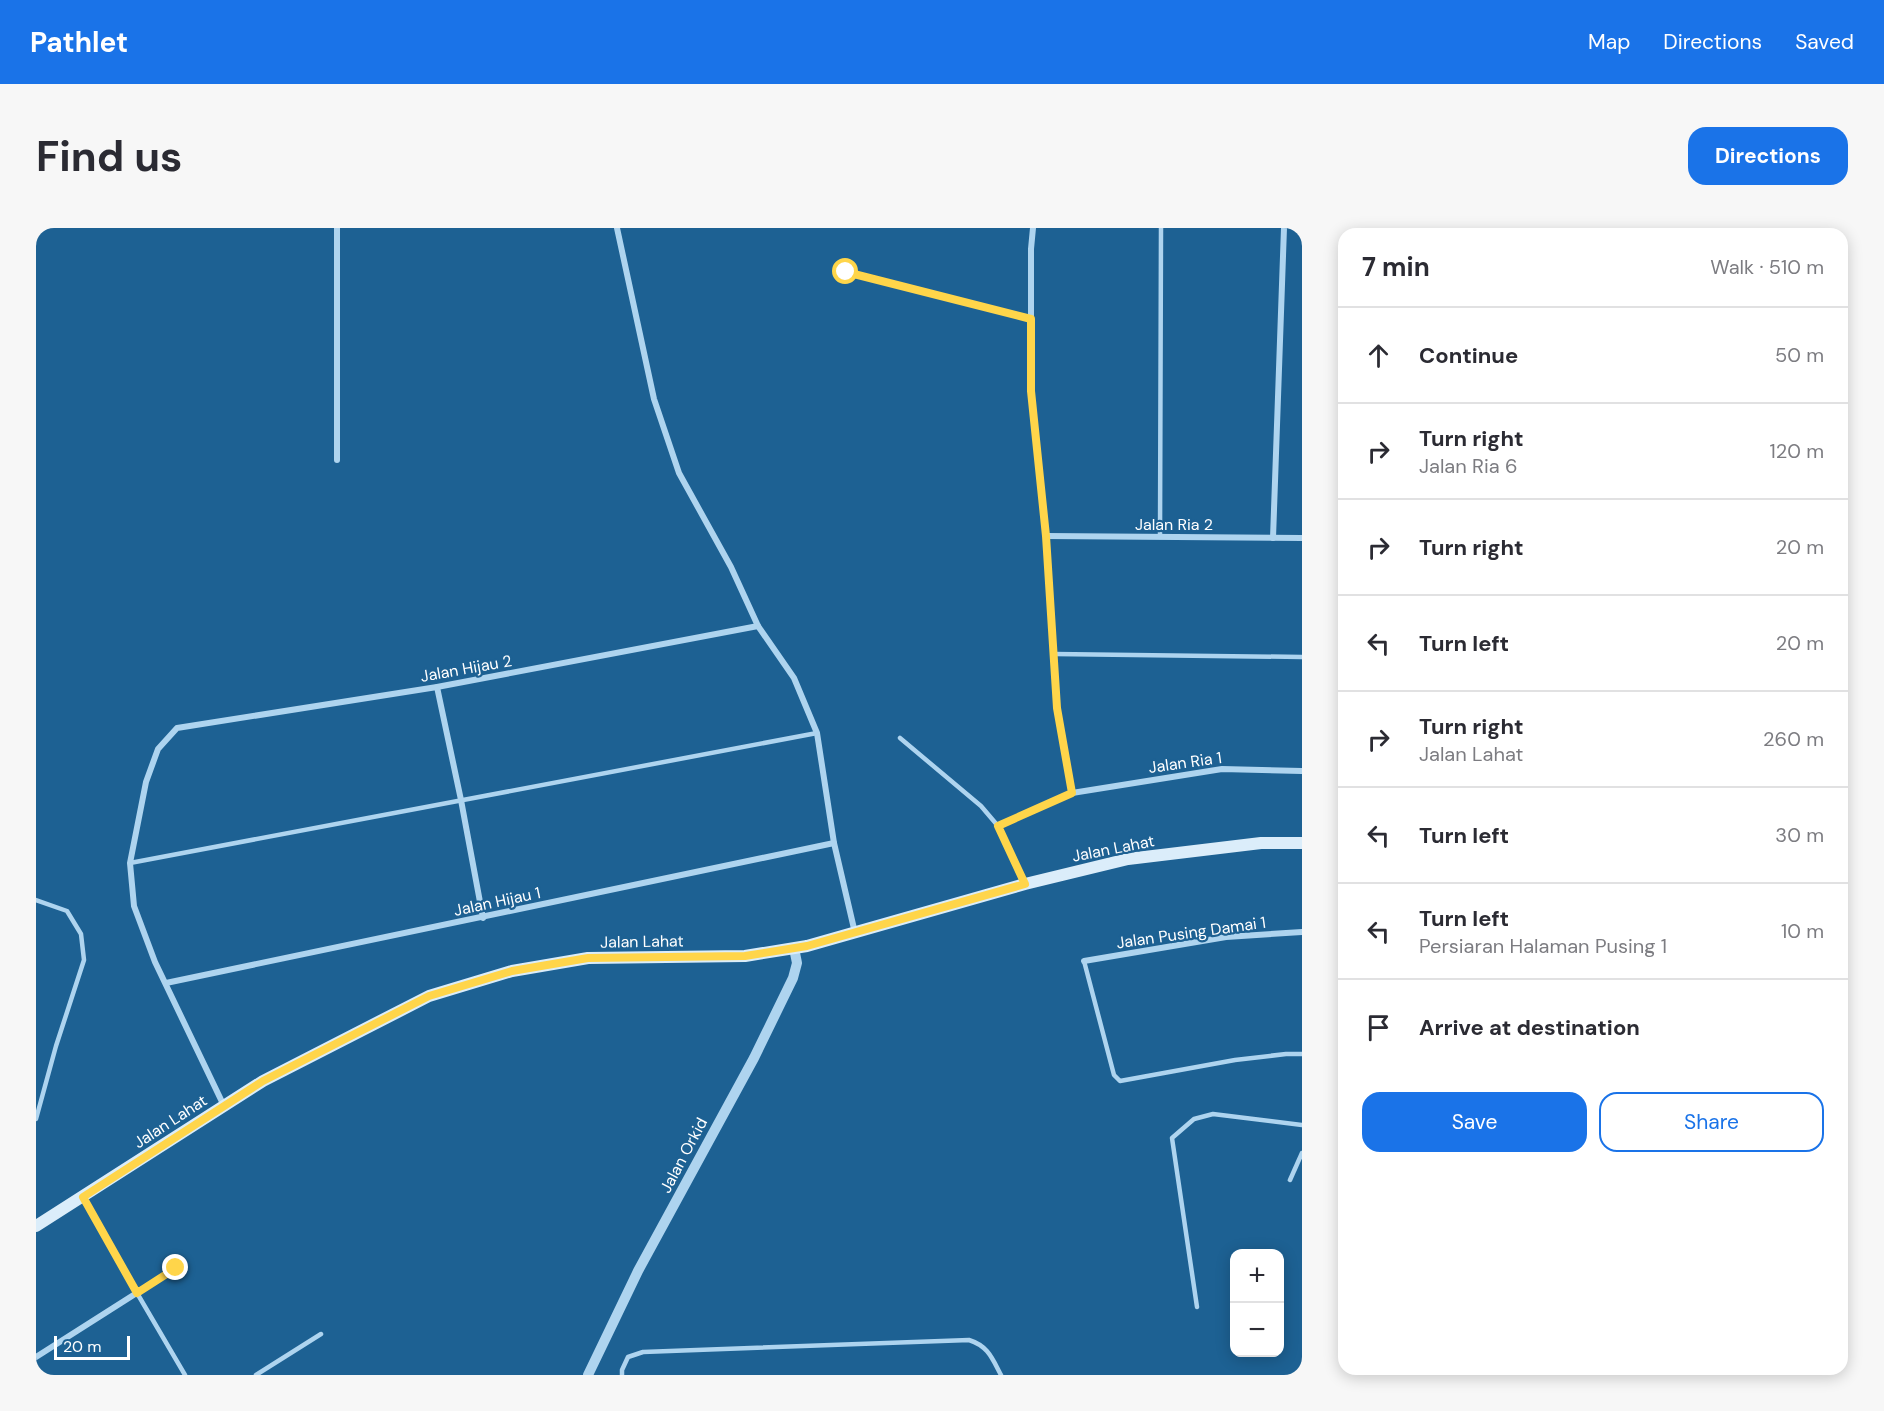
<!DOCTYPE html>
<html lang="en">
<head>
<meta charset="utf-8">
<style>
	:root { --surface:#fff; --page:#f7f7f7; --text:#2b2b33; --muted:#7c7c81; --line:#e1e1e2; --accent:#1a73e8 }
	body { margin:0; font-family:"DM Sans",sans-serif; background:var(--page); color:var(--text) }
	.controls { position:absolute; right:18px; bottom:18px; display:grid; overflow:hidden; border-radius:12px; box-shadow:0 3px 15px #0003 }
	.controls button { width:54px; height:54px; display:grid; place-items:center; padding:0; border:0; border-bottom:2px solid var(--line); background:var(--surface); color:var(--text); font:30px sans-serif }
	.scale { position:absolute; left:18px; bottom:15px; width:76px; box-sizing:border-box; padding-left:6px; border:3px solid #fff; border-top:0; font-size:16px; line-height:21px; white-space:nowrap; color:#fff; -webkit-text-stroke:4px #1d6193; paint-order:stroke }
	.stop { position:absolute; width:18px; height:18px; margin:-14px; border:4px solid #ffd54a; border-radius:50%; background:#fff }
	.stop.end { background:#ffd54a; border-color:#fff; box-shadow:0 2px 6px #0008 }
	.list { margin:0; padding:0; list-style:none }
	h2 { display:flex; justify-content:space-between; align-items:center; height:78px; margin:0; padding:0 24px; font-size:26px }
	h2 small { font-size:20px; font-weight:400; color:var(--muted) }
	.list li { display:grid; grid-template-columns:39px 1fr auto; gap:18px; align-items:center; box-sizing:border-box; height:96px; padding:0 24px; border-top:2px solid var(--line) }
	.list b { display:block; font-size:22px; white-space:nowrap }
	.list p { margin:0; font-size:20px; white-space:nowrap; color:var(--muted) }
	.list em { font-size:20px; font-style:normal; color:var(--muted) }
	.actions { display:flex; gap:12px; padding:18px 24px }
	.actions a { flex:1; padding:14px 0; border:2px solid var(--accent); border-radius:18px; text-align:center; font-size:21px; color:var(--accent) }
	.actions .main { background:var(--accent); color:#fff }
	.icon { flex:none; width:33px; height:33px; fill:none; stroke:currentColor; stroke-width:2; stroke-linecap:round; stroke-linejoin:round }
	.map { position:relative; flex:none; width:1266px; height:1147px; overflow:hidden; border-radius:18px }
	header { display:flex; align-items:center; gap:36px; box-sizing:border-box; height:84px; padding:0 30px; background:var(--accent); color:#fff }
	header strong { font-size:28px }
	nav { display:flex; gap:33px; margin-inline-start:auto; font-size:21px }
	.intro { display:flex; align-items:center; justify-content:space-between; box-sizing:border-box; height:144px; padding:0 36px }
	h1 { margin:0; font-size:42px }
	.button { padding:15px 27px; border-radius:18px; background:var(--accent); color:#fff; font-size:21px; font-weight:700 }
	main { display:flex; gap:36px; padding:0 36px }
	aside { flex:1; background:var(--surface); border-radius:18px; box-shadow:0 3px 15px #0003 }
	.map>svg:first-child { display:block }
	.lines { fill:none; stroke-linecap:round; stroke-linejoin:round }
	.service { stroke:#aed4ef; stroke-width:4.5 }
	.minor { stroke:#aed4ef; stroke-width:6 }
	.tertiary { stroke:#aed4ef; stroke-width:10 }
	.secondary { stroke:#dbedfa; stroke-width:12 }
	.route { stroke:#ffd54a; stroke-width:8 }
	.labels { text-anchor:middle; stroke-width:4.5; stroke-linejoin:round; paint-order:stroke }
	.street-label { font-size:16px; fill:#fff; stroke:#1d6193 }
</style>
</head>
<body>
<header>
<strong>Pathlet</strong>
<nav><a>Map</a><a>Directions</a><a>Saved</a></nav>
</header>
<div class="intro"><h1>Find us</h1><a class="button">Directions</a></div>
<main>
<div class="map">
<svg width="1266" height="1147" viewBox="0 0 1266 1147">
	<rect width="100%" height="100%" fill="#1d6193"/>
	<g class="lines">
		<g class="service">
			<polyline points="1124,309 1125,0"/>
			<polyline points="1018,426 1266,429"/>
			<polyline points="864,510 945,578 962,598 988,654"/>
			<polyline points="962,598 1036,565"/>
			<polyline points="94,635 781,505"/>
			<polyline points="0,672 31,683 45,706 48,732 20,818 0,891"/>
			<polyline points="1048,733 1078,847 1084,853 1199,832 1250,826 1266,826"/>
			<polyline points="1254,952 1266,925"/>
			<polyline points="101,1065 149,1147"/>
			<polyline points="1161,1079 1136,910 1158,891 1177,886 1266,897"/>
			<polyline points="220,1147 285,1106"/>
			<path d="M586,1147V1142L592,1129L607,1124L933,1112C952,1118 956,1130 965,1147"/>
		</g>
		<g class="minor">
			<polyline points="581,0 618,171 643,245 695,339 722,398 758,450 781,505 798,615 819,705"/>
			<polyline points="997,0 995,21 995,163 1010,308 1021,480 1036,565 1186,541 1266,543"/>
			<polyline points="810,44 995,91"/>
			<polyline points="301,232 301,0"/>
			<polyline points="1010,308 1266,310"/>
			<polyline points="1237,310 1248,0"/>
			<polyline points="401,459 425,572 447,690"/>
			<polyline points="1048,733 1190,709 1266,704"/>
			<polyline points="130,755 798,615"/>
			<polyline points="188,878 119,734 98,678 94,635 110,554 122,521 141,500 401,459 722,398"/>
			<polyline points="47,969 101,1065"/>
			<polyline points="0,1129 140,1040"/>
		</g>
		<polyline class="tertiary" points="552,1147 602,1043 718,830 757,750 761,735 758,720"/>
		<polyline class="secondary" points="0,998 227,853 393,768 476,743 552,730 709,728 771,718 989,656 1092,631 1225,615 1266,615"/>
	</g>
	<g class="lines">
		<polyline class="route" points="140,1040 101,1065 47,969 227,853 393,768 476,743 552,730 709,728 771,718 989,656 962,598 1036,565 1021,480 1010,308 995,163 995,91 810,44"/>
	</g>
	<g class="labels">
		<g class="street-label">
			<text x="1138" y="302">Jalan Ria 2</text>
			<text transform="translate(430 440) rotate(-10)" y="6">Jalan Hijau 2</text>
			<text transform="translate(1149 534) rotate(-8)" y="6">Jalan Ria 1</text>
			<text transform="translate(1077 620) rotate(-11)" y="6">Jalan Lahat</text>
			<text transform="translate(461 673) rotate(-12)" y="6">Jalan Hijau 1</text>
			<text transform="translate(1155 704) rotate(-8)" y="6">Jalan Pusing Damai 1</text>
			<text transform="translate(606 713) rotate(-1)" y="6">Jalan Lahat</text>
			<text transform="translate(134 893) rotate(-33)" y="6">Jalan Lahat</text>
			<text transform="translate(647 927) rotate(-62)" y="6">Jalan Orkid</text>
		</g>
	</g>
</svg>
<div class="controls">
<button>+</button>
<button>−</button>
</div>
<div class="scale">20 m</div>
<div class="stop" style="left:810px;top:44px"></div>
<div class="stop end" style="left:140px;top:1040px"></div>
</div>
<aside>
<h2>7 min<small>Walk · 510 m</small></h2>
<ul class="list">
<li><svg class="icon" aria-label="ahead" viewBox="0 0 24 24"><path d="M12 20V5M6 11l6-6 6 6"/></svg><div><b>Continue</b></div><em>50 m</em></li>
<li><svg class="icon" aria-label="right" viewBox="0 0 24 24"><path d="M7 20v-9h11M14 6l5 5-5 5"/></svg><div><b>Turn right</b><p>Jalan Ria 6</p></div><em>120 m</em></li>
<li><svg class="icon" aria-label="right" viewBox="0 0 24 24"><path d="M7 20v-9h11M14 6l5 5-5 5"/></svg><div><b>Turn right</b></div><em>20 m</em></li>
<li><svg class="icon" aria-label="left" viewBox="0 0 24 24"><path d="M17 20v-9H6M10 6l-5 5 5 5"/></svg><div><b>Turn left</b></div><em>20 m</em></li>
<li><svg class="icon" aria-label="right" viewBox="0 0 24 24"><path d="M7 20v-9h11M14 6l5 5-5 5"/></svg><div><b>Turn right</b><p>Jalan Lahat</p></div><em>260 m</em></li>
<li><svg class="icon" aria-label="left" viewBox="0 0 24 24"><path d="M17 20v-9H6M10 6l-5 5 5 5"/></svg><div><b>Turn left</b></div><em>30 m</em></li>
<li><svg class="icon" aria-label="left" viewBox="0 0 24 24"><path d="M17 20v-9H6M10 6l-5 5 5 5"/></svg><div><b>Turn left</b><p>Persiaran Halaman Pusing 1</p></div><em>10 m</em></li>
<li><svg class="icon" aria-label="arrive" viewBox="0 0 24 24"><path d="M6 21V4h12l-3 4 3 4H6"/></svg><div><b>Arrive at destination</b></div></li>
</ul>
<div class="actions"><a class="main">Save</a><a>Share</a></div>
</aside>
</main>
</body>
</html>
